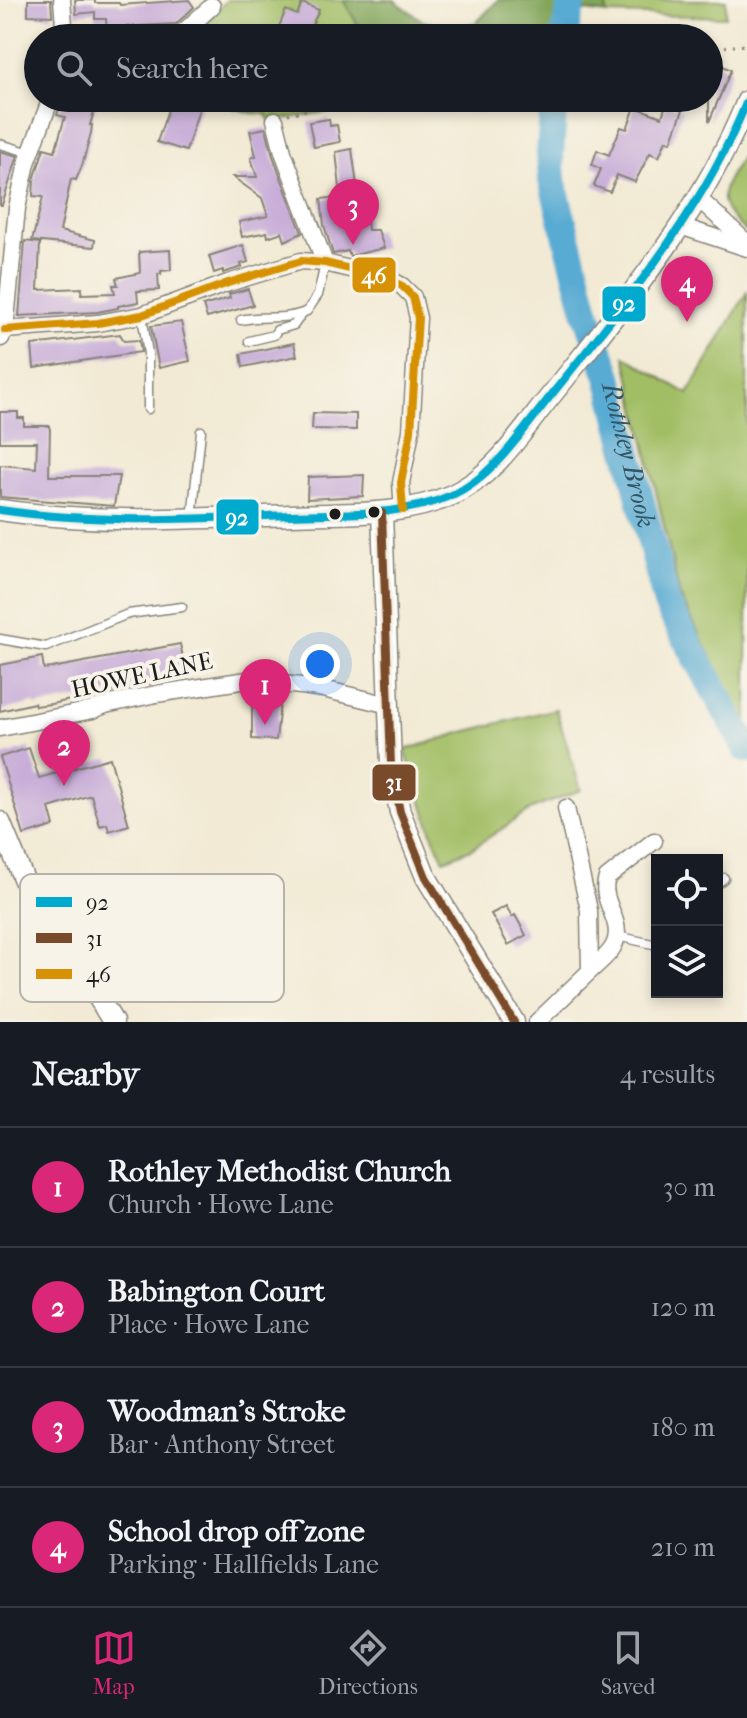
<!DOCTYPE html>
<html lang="en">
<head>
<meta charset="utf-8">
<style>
	:root { --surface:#171b24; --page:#242831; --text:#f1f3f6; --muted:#9ea1a6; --line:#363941; --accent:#db2777 }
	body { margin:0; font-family:"IM FELL French Canon",serif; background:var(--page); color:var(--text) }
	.controls { position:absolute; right:24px; bottom:24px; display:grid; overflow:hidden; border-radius:0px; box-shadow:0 4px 12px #0003 }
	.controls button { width:72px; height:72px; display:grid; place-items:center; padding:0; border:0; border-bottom:2px solid var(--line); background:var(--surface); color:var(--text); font:40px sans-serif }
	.you { position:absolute; left:320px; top:664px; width:28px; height:28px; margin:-20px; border:6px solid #fff; border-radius:50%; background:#1a73e8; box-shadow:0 0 0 12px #1a73e833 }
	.badge { display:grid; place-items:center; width:52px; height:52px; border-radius:50%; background:var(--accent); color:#fff; font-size:26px; font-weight:700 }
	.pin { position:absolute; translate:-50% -66px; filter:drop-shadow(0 2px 4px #0008) }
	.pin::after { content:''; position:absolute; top:42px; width:28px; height:24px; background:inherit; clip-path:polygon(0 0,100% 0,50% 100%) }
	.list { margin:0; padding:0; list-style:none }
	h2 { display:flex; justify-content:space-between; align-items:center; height:104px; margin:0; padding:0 32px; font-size:34px }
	h2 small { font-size:26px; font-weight:400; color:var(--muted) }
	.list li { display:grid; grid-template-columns:52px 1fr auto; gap:24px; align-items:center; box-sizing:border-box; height:120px; padding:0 32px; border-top:2px solid var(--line) }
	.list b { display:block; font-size:30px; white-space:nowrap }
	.list p { margin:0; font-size:26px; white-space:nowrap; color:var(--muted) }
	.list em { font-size:26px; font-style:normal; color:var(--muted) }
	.icon { flex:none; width:44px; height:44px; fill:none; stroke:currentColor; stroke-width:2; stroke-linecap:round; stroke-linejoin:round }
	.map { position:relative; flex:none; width:747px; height:1022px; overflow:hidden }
	.search { position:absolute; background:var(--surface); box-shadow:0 4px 12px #0003; left:24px; right:24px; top:24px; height:88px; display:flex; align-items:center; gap:20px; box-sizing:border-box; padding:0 28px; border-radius:44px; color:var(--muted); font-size:30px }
	.sheet { height:584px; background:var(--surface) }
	nav { display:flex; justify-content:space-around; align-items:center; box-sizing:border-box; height:112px; border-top:2px solid var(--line); background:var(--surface); font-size:22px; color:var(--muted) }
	nav a { display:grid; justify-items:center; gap:4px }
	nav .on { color:var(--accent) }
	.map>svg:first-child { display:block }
	.green { fill:#a2be65; stroke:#5f6d40; stroke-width:2 }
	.forest { fill:#81a55a; stroke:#4e603b; stroke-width:2 }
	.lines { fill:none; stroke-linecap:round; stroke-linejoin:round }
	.river { stroke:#58abd3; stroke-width:28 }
	.building { fill:#c8add8 }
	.service-casing { stroke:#878378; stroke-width:11 }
	.minor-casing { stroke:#878378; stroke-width:19 }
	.tertiary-casing { stroke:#878378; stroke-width:23 }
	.path { stroke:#878378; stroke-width:3; stroke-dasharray:2 6; stroke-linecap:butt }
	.service { stroke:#fff; stroke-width:8 }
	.minor { stroke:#fff; stroke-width:16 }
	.tertiary { stroke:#fff; stroke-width:20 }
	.bus-1-casing { stroke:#f7f3e8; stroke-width:14 }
	.bus-2-casing { stroke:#f7f3e8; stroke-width:14 }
	.bus-3-casing { stroke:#f7f3e8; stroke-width:14 }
	.bus-1 { stroke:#00a9ce; stroke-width:8 }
	.bus-2 { stroke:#7a4b2a; stroke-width:8 }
	.bus-3 { stroke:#d69104; stroke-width:8 }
	.bus-dot { fill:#1c1c1c; stroke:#f7f3e8; stroke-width:3 }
	.labels { text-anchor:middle; stroke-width:8; stroke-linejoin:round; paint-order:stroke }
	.street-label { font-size:24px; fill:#1c1c1c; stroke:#f7f3e8 }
	.water-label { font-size:26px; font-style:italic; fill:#345565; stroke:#f7f3e8 }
	.key { fill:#f7f3e8; stroke:#b5b2ab; stroke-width:2 }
	.key-label { font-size:22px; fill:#1c1c1c }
	.line-badge { stroke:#f7f3e8; stroke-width:3 }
	.badge-label { font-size:22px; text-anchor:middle; font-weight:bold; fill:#fff }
</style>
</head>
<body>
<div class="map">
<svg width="747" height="1022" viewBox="0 0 747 1022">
	<rect width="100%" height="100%" fill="#f7f3e8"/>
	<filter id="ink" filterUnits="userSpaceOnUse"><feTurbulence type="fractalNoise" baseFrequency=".0125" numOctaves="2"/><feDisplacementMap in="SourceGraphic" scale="16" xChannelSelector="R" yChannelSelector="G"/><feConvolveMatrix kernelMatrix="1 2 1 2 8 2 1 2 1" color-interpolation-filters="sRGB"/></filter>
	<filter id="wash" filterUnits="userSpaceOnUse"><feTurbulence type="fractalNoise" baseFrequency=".006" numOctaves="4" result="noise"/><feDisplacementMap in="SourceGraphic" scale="32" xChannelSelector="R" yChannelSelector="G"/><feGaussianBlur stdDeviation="1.8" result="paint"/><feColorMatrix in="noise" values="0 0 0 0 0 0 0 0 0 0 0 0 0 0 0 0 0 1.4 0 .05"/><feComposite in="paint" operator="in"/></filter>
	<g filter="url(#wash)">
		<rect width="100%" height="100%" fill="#f2ead4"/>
		<g class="green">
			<polygon points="227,0 343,0 366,38 191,38"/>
			<polygon points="605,0 726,0 726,17 607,14"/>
			<polygon points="196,98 373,98 372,105 270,121 267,114 252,113"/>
			<path d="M747,147V232C705,199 726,186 747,147Z"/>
			<polygon points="747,292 747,727 680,596 625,356 688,394"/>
			<polygon points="556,709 581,790 532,809 471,849 444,860 434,839 405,750 464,732"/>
		</g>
		<polygon class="forest" points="343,0 394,0 423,21 450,28 476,23 498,0 605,0 607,14 563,8 556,38 366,38"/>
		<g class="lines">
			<g class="river">
				<polyline points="563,38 573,0"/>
				<path id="s1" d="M554,98L550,154L552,180L587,314L609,376L667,604L747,749"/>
			</g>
		</g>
		<g id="blocks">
			<g class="building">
				<polygon points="28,0 51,0 52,16 28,15"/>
				<polygon points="75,0 95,0 95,3 119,3 120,5 189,0 194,7 176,24 122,27 114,32 107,32 106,19 95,19 95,12 76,14"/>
				<polygon points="302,3 319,10 306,38 274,38 286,10 297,15"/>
				<polygon points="717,63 731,70 709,122 709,71 712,72"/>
				<polygon points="63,98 98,98 90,125 92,125 91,133 82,166 76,180 71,179 60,231 95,240 94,247 32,241 43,197 33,196 34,180 44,148 55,151 65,117 57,115"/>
				<polygon points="172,98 187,98 201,103 186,151 157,142"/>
				<polygon points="666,104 683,110 671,142 666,140 659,157 650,153 635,182 617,175 610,192 594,186 601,169 592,165 597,150 609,155 621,127 627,129 635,107 662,117"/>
				<polygon points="329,119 330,126 337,125 340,142 314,147 309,122"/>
				<polygon points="266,128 273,156 302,233 285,241 282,232 268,237 267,232 242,237 239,222 268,216 262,198 233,177 257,177 251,158 256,156 250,131"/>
				<polygon points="352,149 360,207 365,206 368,230 378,230 384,248 350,256 348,251 333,254 324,225 321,199 341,197 336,152"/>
				<polygon points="0,151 18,156 2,205 0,205"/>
				<polygon points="25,241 40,243 38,290 82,288 81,294 115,293 113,285 118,285 116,278 140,273 139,252 170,250 171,270 161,271 161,274 158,274 159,290 137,291 138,302 118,306 118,308 97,312 19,316"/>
				<polygon points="243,245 248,262 241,264 242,267 223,273 223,270 214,273 209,256"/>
				<polygon points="248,289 253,305 207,318 203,306 230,298 229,294"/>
				<polygon points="181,322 190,361 159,368 151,326"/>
				<polygon points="120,334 124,341 139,340 141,352 34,368 32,345"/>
				<polygon points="294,343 297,356 243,367 241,354"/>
				<polygon points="0,412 18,412 18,418 24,418 24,426 50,426 49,476 119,476 114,506 0,497 0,465 36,468 37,442 0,442"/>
				<polygon points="313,413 356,414 356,430 312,429"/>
				<polygon points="364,475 363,496 307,499 308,477"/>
				<polygon points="180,644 187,676 51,704 35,706 34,703 0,711 0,665 42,657 44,669 52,668"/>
				<polygon points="252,692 281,695 276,740 252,739"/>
				<polygon points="29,748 39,778 110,758 129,825 109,831 107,824 100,826 91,795 49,808 54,826 24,835 0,757"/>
				<polygon points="506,906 512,917 515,915 526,935 508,945 491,914"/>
			</g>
		</g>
	</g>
	<g filter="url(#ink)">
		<use href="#blocks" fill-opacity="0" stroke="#878378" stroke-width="2"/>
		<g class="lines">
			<defs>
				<g id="service">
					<polyline points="0,144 31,153"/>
					<polyline points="142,315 148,354 148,409"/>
					<path d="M241,320C262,315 287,321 307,311L318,295L325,264"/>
					<polyline points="249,341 274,335 277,330 294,325 301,315"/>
					<polyline points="192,519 201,431"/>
					<polyline points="0,639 46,647 128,614 182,607"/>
					<polyline points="717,884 724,878"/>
					<polyline points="617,936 657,945"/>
				</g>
				<g id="minor">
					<polyline points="62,0 65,38"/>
					<polyline points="123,38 180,35 212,6"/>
					<polyline points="275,120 283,152 325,263"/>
					<polyline points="698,198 747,243"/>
					<polyline points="680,226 747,248"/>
					<polyline points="5,330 98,323 142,315 228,283 301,261 325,263 387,278 402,286 413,297 418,318 411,431 401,483 403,510"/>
					<polyline points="1,338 5,330 17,208 27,163 51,98"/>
					<polyline points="0,728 93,710 105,705 156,694 247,680 319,688 389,705"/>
					<path d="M590,971C597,964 608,956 613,947C627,922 598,902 607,878L654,841"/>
					<polyline points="537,1022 590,971 589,910 566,808"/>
				</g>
				<g id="tertiary">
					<path d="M0,510C96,524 194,519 291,515C346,512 399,518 452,495C495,476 524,428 553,393C626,302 703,211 747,101"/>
					<polyline points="382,513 391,765 400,812 426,877 514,1022"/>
					<polyline points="0,822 31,897 85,975 113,1022"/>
				</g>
			</defs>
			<use href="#service" class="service-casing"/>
			<use href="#minor" class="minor-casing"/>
			<use href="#tertiary" class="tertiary-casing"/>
			<g class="path">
				<polyline points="709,48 747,45"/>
				<polyline points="256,98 265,107"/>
				<polyline points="288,114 322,106 336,98"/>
			</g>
			<use href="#service" class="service"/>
			<use href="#minor" class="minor"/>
			<use href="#tertiary" class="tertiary"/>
			<defs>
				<path id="bus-1" d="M0,510C96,524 194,519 291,515C346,512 399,518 452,495C495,476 524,428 553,393C626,302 703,211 747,101"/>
				<polyline id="bus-2" points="382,513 391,765 400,812 426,877 514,1022"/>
				<polyline id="bus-3" points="5,330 98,323 142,315 228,283 301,261 325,263 387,278 402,286 413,297 418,318 411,431 401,483 403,510"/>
			</defs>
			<use href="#bus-1" class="bus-1-casing"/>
			<use href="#bus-2" class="bus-2-casing"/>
			<use href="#bus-3" class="bus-3-casing"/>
			<use href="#bus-1" class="bus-1"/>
			<use href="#bus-2" class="bus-2"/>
			<use href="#bus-3" class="bus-3"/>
		</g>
	</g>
	<g class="bus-dot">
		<circle cx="374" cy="512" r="7"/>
		<circle cx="335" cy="514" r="7"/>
	</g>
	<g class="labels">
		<g class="street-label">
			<text transform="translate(142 675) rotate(-12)" y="8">HOWE LANE</text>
		</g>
		<g class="water-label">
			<text dy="9" stroke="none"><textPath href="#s1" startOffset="368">Rothley Brook</textPath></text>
		</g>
	</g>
	<rect x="20" y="874" width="264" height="128" rx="12" class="key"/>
	<rect x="36" y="897" width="36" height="10" fill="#00a9ce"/>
	<rect x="36" y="933" width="36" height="10" fill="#7a4b2a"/>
	<rect x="36" y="969" width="36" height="10" fill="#d69104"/>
	<g class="key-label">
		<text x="86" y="910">92</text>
		<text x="86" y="946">31</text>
		<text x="86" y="982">46</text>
	</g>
	<g class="line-badge">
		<rect x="351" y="256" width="46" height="38" rx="8" fill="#d69104"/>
		<rect x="601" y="285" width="46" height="38" rx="8" fill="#00a9ce"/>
		<rect x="215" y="498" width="45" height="38" rx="8" fill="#00a9ce"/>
		<rect x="371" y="763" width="46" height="39" rx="8" fill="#7a4b2a"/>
	</g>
	<g class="badge-label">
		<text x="374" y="283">46</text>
		<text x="624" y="311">92</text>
		<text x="237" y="525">92</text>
		<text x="394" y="790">31</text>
	</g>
</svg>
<div class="controls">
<button><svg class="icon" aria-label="locate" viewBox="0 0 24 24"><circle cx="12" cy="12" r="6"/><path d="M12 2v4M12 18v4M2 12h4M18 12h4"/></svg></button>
<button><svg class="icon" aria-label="layers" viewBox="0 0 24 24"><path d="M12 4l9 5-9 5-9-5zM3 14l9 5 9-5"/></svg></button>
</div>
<div class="you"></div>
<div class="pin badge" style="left:265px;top:725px">1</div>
<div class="pin badge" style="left:64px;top:786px">2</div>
<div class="pin badge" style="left:353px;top:245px">3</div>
<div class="pin badge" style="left:687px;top:322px">4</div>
<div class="search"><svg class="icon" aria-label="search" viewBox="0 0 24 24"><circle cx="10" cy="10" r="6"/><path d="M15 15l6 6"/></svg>Search here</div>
</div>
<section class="sheet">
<h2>Nearby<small>4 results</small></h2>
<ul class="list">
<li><span class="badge">1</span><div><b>Rothley Methodist Church</b><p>Church · Howe Lane</p></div><em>30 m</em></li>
<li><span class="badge">2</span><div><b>Babington Court</b><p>Place · Howe Lane</p></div><em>120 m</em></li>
<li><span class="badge">3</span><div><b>Woodman's Stroke</b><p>Bar · Anthony Street</p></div><em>180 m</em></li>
<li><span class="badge">4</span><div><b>School drop off zone</b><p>Parking · Hallfields Lane</p></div><em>210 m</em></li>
</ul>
</section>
<nav>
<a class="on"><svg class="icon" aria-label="map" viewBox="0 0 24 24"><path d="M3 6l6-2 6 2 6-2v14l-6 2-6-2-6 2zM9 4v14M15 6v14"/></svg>Map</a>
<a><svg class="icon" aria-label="directions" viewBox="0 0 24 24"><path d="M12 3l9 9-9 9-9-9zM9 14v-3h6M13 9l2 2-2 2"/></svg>Directions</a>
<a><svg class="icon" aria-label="saved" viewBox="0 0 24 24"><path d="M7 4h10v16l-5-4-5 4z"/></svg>Saved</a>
</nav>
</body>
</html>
